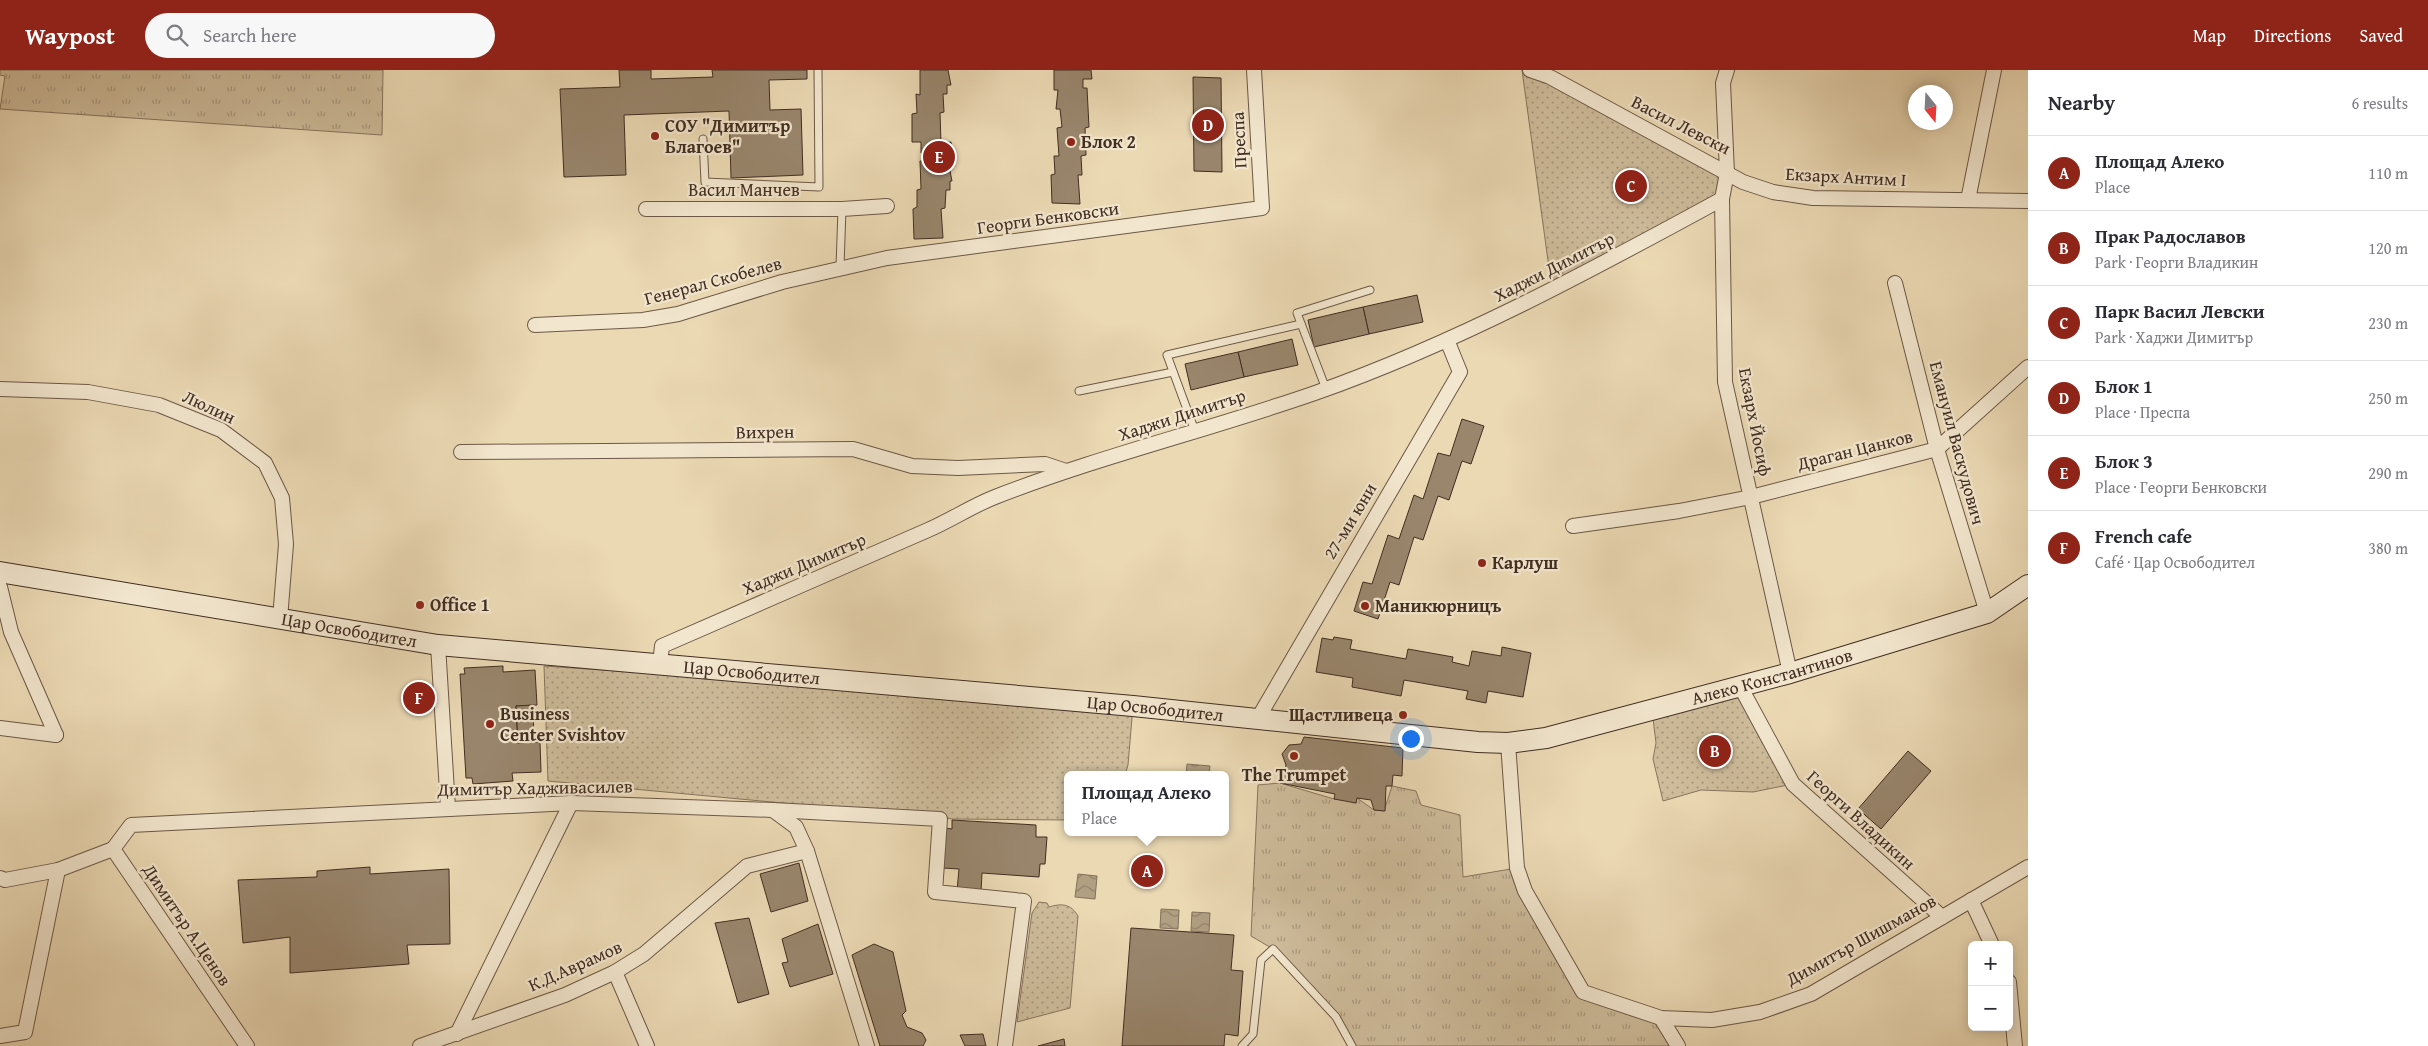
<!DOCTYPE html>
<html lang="en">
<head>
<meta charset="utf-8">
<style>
	:root { --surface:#fff; --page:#f7f7f7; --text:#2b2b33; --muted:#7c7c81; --line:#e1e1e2; --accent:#8f2418 }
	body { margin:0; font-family:"Gentium Book Plus",serif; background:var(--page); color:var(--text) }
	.controls { position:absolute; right:15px; bottom:15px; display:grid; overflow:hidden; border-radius:8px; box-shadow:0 2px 12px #0003 }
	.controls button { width:45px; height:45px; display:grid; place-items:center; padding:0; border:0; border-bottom:1px solid var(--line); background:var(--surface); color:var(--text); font:25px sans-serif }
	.compass { position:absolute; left:1908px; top:15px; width:45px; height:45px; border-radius:50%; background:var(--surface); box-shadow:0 2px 12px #0003; rotate:162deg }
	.you { position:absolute; left:1410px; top:668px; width:18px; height:18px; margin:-12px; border:4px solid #fff; border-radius:50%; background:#1a73e8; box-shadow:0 0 0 8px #1a73e833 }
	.badge { display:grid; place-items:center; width:32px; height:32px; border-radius:50%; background:var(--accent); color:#fff; font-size:16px; font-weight:700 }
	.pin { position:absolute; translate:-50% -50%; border:2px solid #fff; box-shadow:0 1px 5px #0006 }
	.popup { position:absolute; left:1064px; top:701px; width:165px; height:65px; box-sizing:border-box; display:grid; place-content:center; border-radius:8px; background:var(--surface); filter:drop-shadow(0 1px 4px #0005); font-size:16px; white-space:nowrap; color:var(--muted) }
	.popup b { font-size:19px; color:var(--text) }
	.popup::after { content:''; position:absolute; left:50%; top:100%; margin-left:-10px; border:10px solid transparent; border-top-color:var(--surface) }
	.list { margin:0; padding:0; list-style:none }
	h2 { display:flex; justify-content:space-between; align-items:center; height:65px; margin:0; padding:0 20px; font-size:21px }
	h2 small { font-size:16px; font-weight:400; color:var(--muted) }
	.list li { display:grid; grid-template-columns:32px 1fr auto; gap:15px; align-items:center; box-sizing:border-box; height:75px; padding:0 20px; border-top:1px solid var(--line) }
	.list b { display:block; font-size:19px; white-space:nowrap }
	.list p { margin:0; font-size:16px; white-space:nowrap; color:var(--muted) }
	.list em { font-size:16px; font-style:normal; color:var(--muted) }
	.icon { flex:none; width:28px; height:28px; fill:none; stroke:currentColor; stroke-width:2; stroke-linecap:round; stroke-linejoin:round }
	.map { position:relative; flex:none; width:2028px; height:976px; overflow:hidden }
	header { display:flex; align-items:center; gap:30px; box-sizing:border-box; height:70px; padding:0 25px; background:var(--accent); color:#fff }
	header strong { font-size:24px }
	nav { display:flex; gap:28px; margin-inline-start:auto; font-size:18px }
	.search { width:350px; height:45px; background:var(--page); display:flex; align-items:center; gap:12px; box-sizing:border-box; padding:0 18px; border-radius:28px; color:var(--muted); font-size:19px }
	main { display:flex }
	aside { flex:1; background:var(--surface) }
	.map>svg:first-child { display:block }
	.grass { fill:url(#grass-tufts); stroke:#88745e }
	.park { fill:url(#park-dots); stroke:#88745e }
	.water { fill:url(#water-waves); stroke:#84715b }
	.building { fill:#99866d; stroke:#412d21 }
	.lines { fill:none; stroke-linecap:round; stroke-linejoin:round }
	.lane-casing { stroke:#6c5846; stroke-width:9 }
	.street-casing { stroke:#6c5846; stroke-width:16 }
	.secondary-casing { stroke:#412d21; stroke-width:22 }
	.lane { stroke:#f2e6ce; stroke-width:7 }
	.street { stroke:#f2e6ce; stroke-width:14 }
	.secondary { stroke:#f2e6ce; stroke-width:20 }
	.poi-dot { fill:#8f2418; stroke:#f2e6ce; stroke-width:2 }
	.labels { text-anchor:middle; stroke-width:4.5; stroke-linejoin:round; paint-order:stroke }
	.street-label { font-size:18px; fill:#412d21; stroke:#f2e6ce }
	.poi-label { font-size:18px; font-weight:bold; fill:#412d21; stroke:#f2e6ce; text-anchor:start }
</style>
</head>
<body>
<header>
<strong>Waypost</strong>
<div class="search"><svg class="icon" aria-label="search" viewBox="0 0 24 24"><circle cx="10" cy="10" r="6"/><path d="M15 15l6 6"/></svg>Search here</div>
<nav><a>Map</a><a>Directions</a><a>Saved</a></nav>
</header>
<main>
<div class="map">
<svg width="2028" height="976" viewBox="0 0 2028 976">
	<defs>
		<pattern id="grass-tufts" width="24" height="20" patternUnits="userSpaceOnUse" patternTransform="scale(1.25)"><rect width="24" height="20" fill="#cebc9b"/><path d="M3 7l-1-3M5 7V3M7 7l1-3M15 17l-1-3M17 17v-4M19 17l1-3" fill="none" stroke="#a9997e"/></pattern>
		<pattern id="park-dots" width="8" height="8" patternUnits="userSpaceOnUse" patternTransform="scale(1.25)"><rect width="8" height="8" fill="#cebc9b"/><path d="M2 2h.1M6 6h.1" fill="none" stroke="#a9997e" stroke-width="1.8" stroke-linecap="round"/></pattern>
		<pattern id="water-waves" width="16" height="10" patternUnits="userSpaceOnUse" patternTransform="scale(1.25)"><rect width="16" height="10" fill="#b19f82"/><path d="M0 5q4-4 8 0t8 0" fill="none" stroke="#92826a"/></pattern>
	</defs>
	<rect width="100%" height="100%" fill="#ebd9b4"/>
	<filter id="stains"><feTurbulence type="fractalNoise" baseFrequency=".004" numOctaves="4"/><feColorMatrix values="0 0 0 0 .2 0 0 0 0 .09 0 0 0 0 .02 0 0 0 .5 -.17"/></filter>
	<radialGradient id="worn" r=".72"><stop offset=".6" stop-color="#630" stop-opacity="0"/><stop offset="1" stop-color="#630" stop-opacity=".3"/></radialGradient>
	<g class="grass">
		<polygon points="0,0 383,0 382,65 0,39 5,6 0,5"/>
		<polygon points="1280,713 1334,729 1357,728 1374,740 1384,741 1392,716 1416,721 1421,735 1460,745 1463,807 1517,798 1583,922 1661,948 1677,976 1352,976 1336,947 1273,879 1251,866 1258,715"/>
	</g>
	<g class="park">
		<polygon points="1522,0 1527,0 1727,103 1722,129 1552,220"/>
		<polygon points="544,596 1133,636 1128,695 1125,705 1068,705 1068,750 953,749 548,711"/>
		<polygon points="1740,616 1793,714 1753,722 1701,720 1663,731 1653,689 1656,673 1652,640"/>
		<path d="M1039,832L1047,833L1049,837C1062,833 1071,834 1078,846L1070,938L1017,952L1032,843Z"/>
	</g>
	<g class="water">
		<polygon points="1187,694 1210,696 1209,705 1186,705"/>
		<polygon points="1078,804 1097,806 1095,829 1075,827"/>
		<polygon points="1161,839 1179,840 1178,859 1160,858"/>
		<polygon points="1192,842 1210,843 1209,862 1191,861"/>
	</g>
	<g class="building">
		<polygon points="619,0 651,0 651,9 713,7 712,0 807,0 807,9 769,10 770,40 801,39 803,105 731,108 729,41 624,45 626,105 564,107 560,19 620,17"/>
		<polygon points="920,0 948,0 951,15 947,15 947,24 943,24 944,42 940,43 941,73 951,72 953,91 948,91 952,111 950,111 950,120 946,120 945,138 941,139 943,168 914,169 913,139 917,137 917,120 921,119 920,91 925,91 925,82 921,83 921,72 912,72 912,44 917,43 916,24 920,25"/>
		<polygon points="1091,0 1092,9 1083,9 1083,18 1087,18 1089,57 1085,58 1086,85 1081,86 1082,105 1078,105 1080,134 1052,133 1051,105 1055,104 1054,86 1059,86 1057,58 1062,57 1060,39 1056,39 1058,20 1054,20 1054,0"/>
		<polygon points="1193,7 1221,8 1222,102 1194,101"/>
		<polygon points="1417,225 1423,252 1369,264 1363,237"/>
		<polygon points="1363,237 1369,264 1314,277 1308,250"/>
		<polygon points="1292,269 1298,295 1244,307 1238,282"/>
		<polygon points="1238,282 1244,307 1191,320 1185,294"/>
		<polygon points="1462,349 1484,356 1471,394 1462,391 1449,430 1438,426 1423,470 1414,467 1399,515 1390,512 1378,549 1354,541 1363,512 1372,514 1388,465 1399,469 1414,425 1423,429 1438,383 1450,386"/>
		<polygon points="1334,567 1352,570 1350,579 1406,589 1408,579 1453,587 1452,592 1469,596 1472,581 1501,586 1502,577 1531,583 1523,627 1488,621 1486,633 1466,629 1468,621 1404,610 1401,626 1352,617 1353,608 1316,602 1322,568 1333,570"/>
		<polygon points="503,596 503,602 535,600 537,635 516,636 518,673 540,672 541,702 512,703 513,711 473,714 472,708 466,708 460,604 465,604 464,598"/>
		<polygon points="533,635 534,672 518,673 516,636"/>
		<polygon points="1304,667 1403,678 1402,706 1393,705 1392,716 1386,716 1385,741 1374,740 1371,730 1357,728 1356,733 1334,729 1335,724 1280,713 1286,695 1282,684 1289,675 1301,674"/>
		<polygon points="1908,681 1931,701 1881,759 1858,739"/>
		<polygon points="952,750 1036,755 1036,767 1047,767 1045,794 1040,794 1039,807 982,803 981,822 957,821 959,799 943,798 945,758 952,759"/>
		<polygon points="799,793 808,831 771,842 760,804"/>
		<polygon points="370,797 370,804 449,799 450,874 407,875 409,894 290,903 290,867 243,873 238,810 317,807 317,801"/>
		<polygon points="749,848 769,924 738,933 715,853"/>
		<polygon points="818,854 833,904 790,917 782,893 788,892 782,869"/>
		<polygon points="1131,858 1234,865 1231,900 1243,901 1238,966 1225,964 1224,976 1122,976"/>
		<polygon points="874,874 893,882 906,941 902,945 907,957 922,963 926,970 923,976 880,976 852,885"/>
		<polygon points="983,964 986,976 965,976 960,965"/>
		<polygon points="1064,969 1065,976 1038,976"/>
	</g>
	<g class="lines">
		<defs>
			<g id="lane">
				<polyline points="703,69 705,112 819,117 818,0"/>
				<polyline points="840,197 842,139"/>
				<polyline points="1326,319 1297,243 1370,220"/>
				<polyline points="1079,321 1173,302"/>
				<polyline points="1195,361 1167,285 1301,254"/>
				<polyline points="1242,976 1253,964 1261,890 1273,879 1336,947 1352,976"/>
			</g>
			<g id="street">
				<polyline points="1530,0 1550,7 1743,112 1773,122 1813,128 2028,131"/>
				<polyline points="1727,0 1723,13 1727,103 1722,129 1725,312 1790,603"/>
				<polyline points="1968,130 1994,0"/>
				<polyline points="646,139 842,139 887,136"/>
				<polyline points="1895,213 1937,379 1987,543"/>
				<polyline points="535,255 643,250 678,244 782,212 887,188 1262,138 1254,0"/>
				<polyline points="0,319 88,322 159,335 221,360 265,393 282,428 286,474 280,549"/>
				<polyline points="461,382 853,379 912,396 958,398 1045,394 1066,401"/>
				<polyline points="1573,456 1679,441 1751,427 1937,379 2028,297"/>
				<polyline points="0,517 11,562 56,665"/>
				<polyline points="438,575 448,738"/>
				<path d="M660,594L662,576C751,537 839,499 928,460C951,450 972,436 995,427C1100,386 1209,360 1315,323C1457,273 1590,201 1722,129"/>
				<polyline points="1740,616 1793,714 1942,847"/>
				<polyline points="1257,650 1460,302 1447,270"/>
				<polyline points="0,658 56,665"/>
				<polyline points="1508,673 1517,798 1525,821 1583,922 1661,948 1712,950 1760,942 1811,924 2028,797"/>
				<polyline points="773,740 796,757 807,781 867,976"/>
				<polyline points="0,808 5,810 58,800 113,779"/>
				<polyline points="1971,830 1992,875"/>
				<polyline points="615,902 647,976"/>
				<polyline points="2009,912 2015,976"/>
				<polyline points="1661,948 1678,976"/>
				<polyline points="457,964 571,733"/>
				<polyline points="0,966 25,962 58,800"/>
				<polyline points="247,976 113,779 131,755 571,733 773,740 940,749 935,822 1024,831 1005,976"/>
				<polyline points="420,976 565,925 615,902 644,884 747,796 807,781"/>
			</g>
			<g id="secondary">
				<path id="s1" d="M0,502L438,575L1133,636L1478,672L1508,673L1546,668L1790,603L1987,543L2028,515"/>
			</g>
		</defs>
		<use href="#lane" class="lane-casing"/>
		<use href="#street" class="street-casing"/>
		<use href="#secondary" class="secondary-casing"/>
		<use href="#lane" class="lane"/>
		<use href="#street" class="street"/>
		<use href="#secondary" class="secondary"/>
	</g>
	<g class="poi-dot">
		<circle cx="655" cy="66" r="5"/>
		<circle cx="1071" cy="72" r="5"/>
		<circle cx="1482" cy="493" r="5"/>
		<circle cx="420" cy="535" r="5"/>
		<circle cx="1365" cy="536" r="5"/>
		<circle cx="1403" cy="645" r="5"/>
		<circle cx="490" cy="654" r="5"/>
		<circle cx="1294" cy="686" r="5"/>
	</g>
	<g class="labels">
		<g class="street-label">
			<text transform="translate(1681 55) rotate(27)" y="6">Васил Левски</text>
			<text transform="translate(1239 70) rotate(-93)" y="6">Преспа</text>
			<text transform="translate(1846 107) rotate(3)" y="6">Екзарх Антим I</text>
			<text x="744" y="126">Васил Манчев</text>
			<text transform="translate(1048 148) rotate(-8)" y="6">Георги Бенковски</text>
			<text transform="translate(1554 197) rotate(-27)" y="6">Хаджи Димитър</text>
			<text transform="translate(713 211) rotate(-15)" y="6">Генерал Скобелев</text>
			<text transform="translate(209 337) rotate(25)" y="6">Люлин</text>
			<text transform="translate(1182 345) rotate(-18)" y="6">Хаджи Димитър</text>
			<text transform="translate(1755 352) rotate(79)" y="6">Екзарх Йосиф</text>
			<text transform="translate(765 362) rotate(-1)" y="6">Вихрен</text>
			<text transform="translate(1957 373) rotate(75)" y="6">Емануил Васкудович</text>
			<text transform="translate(1855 380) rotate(-14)" y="6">Драган Цанков</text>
			<text transform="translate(1350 451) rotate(-59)" y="6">27-ми юни</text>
			<text transform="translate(804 494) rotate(-23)" y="6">Хаджи Димитър</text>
			<text dy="6" stroke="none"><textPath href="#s1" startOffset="354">Цар Освободител</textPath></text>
			<text dy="6" stroke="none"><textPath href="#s1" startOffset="759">Цар Освободител</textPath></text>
			<text dy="6" stroke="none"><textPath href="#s1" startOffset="1791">Алеко Константинов</textPath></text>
			<text dy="6" stroke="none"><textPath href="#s1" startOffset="1164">Цар Освободител</textPath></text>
			<text transform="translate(535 718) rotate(-1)" y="6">Димитър Хадживасилев</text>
			<text transform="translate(1861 750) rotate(42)" y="6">Георги Владикин</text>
			<text transform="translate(187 855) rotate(56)" y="6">Димитър А.Ценов</text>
			<text transform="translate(1861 870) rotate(-29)" y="6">Димитър Шишманов</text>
			<text transform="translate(575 896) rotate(-24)" y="6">К.Д.Аврамов</text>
		</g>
		<g class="poi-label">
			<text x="665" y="62">СОУ "Димитър<tspan x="665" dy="21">Благоев"</tspan></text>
			<text x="1081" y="78">Блок 2</text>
			<text x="1492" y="499">Карлуш</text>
			<text x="430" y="541">Office 1</text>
			<text x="1375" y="542">Маникюрницъ</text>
			<text x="500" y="650">Business<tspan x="500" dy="21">Center Svishtov</tspan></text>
			<text x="1393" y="651" text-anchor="end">Щастливеца</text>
			<text x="1294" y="711" text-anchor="middle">The Trumpet</text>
		</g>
	</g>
	<rect width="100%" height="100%" filter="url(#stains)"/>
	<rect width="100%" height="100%" fill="url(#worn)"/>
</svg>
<div class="controls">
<button>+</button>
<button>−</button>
</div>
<svg class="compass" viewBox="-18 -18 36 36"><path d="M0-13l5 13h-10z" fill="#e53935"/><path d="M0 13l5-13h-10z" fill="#7c7c81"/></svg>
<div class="you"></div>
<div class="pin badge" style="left:1147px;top:801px">A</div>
<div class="popup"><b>Площад Алеко</b>Place</div>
<div class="pin badge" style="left:1715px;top:681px">B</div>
<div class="pin badge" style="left:1631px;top:116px">C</div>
<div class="pin badge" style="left:1208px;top:55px">D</div>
<div class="pin badge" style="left:939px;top:87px">E</div>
<div class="pin badge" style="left:419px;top:628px">F</div>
</div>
<aside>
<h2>Nearby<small>6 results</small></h2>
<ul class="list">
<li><span class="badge">A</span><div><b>Площад Алеко</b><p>Place</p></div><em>110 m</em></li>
<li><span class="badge">B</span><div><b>Прак Радославов</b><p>Park · Георги Владикин</p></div><em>120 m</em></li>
<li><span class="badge">C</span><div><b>Парк Васил Левски</b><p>Park · Хаджи Димитър</p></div><em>230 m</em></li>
<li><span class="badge">D</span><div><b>Блок 1</b><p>Place · Преспа</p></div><em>250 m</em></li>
<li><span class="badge">E</span><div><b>Блок 3</b><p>Place · Георги Бенковски</p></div><em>290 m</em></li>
<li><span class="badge">F</span><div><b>French cafe</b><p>Café · Цар Освободител</p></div><em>380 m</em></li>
</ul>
</aside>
</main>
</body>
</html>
